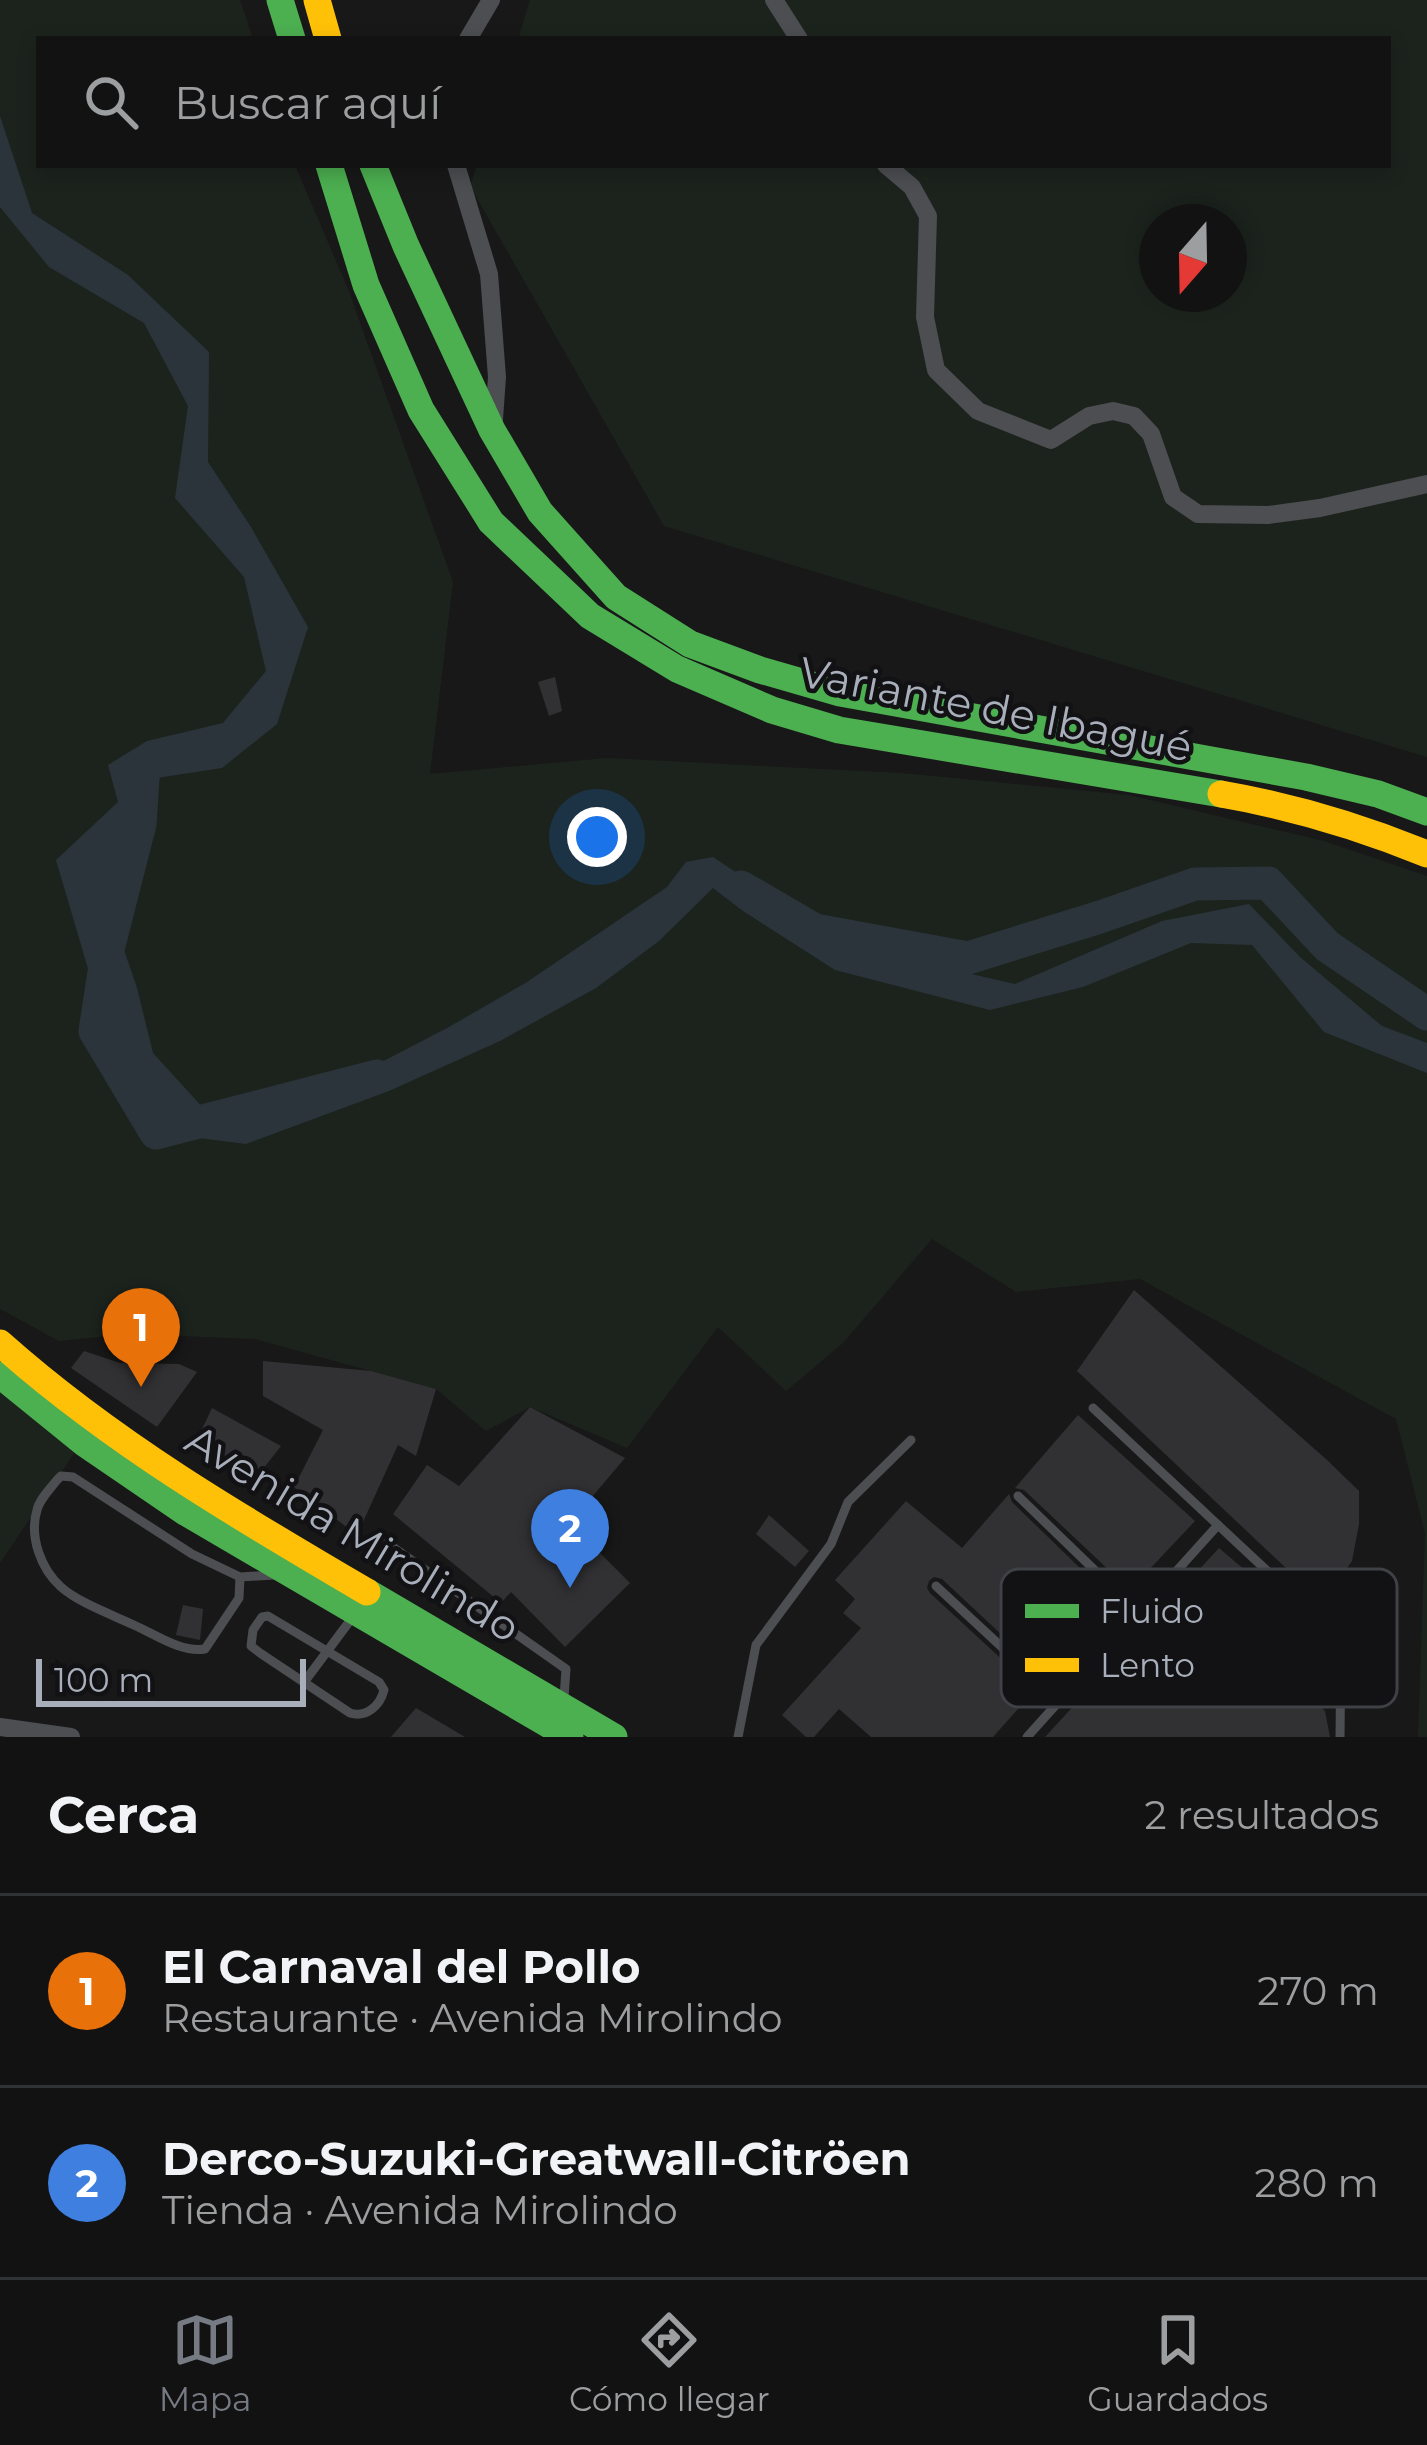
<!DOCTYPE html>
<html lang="es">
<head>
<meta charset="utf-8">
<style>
	:root { --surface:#121213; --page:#1b1b1c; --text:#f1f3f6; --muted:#9c9ea0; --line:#313233; --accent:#767a82 }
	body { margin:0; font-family:Montserrat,sans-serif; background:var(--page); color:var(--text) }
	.compass { position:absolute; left:1139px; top:204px; width:108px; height:108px; border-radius:50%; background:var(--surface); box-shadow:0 6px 18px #0003; rotate:200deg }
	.scale { position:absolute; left:36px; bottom:30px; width:270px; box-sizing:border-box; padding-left:12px; border:6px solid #a9afba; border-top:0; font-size:33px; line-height:42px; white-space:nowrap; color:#a9afba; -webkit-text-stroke:9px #121215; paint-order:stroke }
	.you { position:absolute; left:597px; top:837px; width:42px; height:42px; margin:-30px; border:9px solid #fff; border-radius:50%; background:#1a73e8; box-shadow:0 0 0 18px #1a73e833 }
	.badge { display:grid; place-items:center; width:78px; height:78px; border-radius:50%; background:var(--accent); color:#fff; font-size:39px; font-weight:700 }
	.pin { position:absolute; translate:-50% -99px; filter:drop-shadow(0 3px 6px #0008) }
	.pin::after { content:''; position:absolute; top:63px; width:42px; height:36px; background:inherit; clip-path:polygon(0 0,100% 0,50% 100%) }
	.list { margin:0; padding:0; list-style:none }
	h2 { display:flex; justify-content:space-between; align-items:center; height:156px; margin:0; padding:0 48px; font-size:51px }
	h2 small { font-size:39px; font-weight:400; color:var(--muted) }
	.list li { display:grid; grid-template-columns:78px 1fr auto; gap:36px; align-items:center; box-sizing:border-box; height:192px; padding:0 48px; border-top:3px solid var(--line) }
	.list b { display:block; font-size:45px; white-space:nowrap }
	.list p { margin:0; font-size:39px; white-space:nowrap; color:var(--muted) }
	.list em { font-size:39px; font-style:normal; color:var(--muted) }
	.icon { flex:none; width:66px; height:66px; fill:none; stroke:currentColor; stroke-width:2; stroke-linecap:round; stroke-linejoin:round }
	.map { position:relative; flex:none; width:1427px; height:1737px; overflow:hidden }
	.search { position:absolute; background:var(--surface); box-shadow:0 6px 18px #0003; left:36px; right:36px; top:36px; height:132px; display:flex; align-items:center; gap:30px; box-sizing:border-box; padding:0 42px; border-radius:0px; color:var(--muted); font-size:45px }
	.sheet { height:540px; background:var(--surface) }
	nav { display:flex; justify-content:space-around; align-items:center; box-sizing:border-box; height:168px; border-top:3px solid var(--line); background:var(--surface); font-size:33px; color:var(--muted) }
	nav a { display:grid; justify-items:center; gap:6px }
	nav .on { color:var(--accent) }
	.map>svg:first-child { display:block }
	.green { fill:#1c231d; fill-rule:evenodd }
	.water { fill:#2b343b }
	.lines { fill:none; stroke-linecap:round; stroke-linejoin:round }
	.river { stroke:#2b343b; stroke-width:33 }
	.building { fill:#313133 }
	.lane { stroke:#4c4e52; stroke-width:9 }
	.street { stroke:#4c4e52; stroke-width:18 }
	.fast { stroke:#4caf50; stroke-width:27 }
	.slow { stroke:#ffc107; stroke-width:27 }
	.labels { text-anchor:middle; stroke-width:9; stroke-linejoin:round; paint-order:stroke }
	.street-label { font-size:42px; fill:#a9afba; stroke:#121215 }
	.key { fill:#121215; stroke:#3f4147; stroke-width:3 }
	.key-label { font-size:33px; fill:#a9afba }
</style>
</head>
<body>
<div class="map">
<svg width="1427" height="1737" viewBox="0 0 1427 1737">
	<rect width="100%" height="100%" fill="#181819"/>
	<g class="green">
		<polygon points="0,0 240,0 253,39 39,39 39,165 295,165 348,289 453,582 430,774 607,758 902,773 1129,795 1324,841 1427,876 1427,1737 1418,1737 1425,1533 1396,1419 1140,1279 1016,1292 932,1239 843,1343 786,1391 718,1327 627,1448 530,1407 486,1431 436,1389 255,1339 129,1334 59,1341 0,1309"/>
		<path d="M530,0H1427V757L664,526L470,186L477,165H1388V39H518ZM1157,222H1229V294H1157Z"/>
		<polygon points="0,1390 87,1434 0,1563"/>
	</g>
	<polygon class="water" points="0,116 32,213 128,275 209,352 208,462 251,527 308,627 277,724 222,768 150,779 106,897 137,988 153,1053 205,1110 297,1106 449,1027 527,982 667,887 686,862 713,857 749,881 793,924 887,928 932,965 1015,984 1162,921 1249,904 1300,957 1382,1026 1427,1043 1427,1073 1324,1032 1252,945 1191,943 1083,987 990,1010 835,970 743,911 713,888 659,941 596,988 500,1041 389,1091 246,1144 175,1135 104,1075 89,972 56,860 118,802 108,765 147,741 223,723 266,671 244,577 175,498 188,406 144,323 49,267 0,207"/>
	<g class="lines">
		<g class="river">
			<polyline points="149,761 144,763 140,824 107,953 95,1031 156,1133 377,1076"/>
			<polyline points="741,887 815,930 968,958 1100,917 1195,884 1268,883 1327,946 1427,1014"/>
		</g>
	</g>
	<g class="building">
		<polygon points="555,677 562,711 549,716 538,682"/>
		<polygon points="1134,1290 1327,1460 1359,1491 1359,1524 1352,1561 1323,1603 1077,1371"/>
		<polygon points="84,1351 120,1363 179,1364 197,1372 157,1427 71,1368"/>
		<polygon points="263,1361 371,1371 436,1389 416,1456 398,1445 357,1535 294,1487 323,1430 263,1396"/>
		<polygon points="530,1407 625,1458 570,1523 630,1583 565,1647 511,1592 501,1603 393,1514 427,1465 459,1486"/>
		<polygon points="212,1408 281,1446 253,1482 195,1444"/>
		<polygon points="1078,1415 1195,1521 1130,1590 1024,1490 1015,1488"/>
		<polygon points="1009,1494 1012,1502 1116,1603 1047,1677 942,1579 934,1577 929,1581 927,1588 930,1593 1035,1690 993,1737 871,1737 839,1709 814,1737 806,1737 782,1715 861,1628 843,1613 855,1599 835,1580 906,1501 962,1548"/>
		<polygon points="769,1515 809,1551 795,1567 756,1534"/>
		<polygon points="1219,1548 1331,1643 1296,1683 1325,1711 1330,1737 1045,1737"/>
		<polygon points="183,1605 203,1609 200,1640 176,1635"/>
		<polygon points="416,1708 465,1737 391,1737"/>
	</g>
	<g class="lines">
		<g class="lane">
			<polyline points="1018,1496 1139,1613"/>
			<polyline points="1218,1525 1341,1640 1340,1737"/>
			<polyline points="387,1543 566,1669 564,1698"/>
			<path d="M240,1577L239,1598L205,1649C182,1653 156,1635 136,1626C113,1615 79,1603 61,1587C41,1569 29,1537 37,1510C39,1500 50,1489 57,1480L61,1476L73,1477L192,1554L240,1577L274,1575"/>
			<polyline points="936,1586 1060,1701"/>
			<path d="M268,1616L379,1682L384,1690C380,1706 366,1718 350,1713L260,1653L251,1646L253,1630L262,1617Z"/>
			<polyline points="305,1681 352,1618"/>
			<polyline points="738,1737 756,1645 831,1544 848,1502 911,1440"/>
			<polyline points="1027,1737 1218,1525 1093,1408"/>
		</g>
		<g class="street">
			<polyline points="774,0 799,39"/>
			<polyline points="468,39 491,0"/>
			<polyline points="456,165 489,274 497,377 494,419"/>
			<polyline points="886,165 912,187 928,216 925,317 936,370 978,411 1051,440 1089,416 1113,411 1134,416 1151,434 1173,497 1198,514 1268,515 1320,508 1427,484"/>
			<polyline points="0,1727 71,1737"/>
		</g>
		<g class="fast">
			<polyline points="280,0 292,39"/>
			<polyline points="329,165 366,285 421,410 491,522 590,616 677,669 772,710 839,730 1221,794"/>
			<polyline points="373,165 406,246 492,430 540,512 616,597 690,644 760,670 840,693 1306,777 1378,794 1427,812"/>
			<polyline points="0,1375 84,1443 185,1512 570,1737"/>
			<polyline points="367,1592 614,1737"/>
		</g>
		<g class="slow">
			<polyline points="317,0 328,39"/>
			<path d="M1221,794C1291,806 1361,827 1427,854"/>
			<path d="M0,1343C111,1442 239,1517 367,1592"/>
		</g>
	</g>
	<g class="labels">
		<g class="street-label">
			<text transform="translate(996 709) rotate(11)" y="15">Variante de Ibagué</text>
			<text transform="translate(353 1533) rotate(31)" y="15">Avenida Mirolindo</text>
		</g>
	</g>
	<rect x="1001" y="1569" width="396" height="138" rx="18" class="key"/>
	<rect x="1025" y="1604" width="54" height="14" fill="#4caf50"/>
	<rect x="1025" y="1658" width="54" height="14" fill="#ffc107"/>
	<g class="key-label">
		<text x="1100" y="1623">Fluido</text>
		<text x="1100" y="1677">Lento</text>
	</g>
</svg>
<svg class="compass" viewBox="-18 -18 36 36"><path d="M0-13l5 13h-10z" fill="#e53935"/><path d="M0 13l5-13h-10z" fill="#9c9ea0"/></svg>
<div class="scale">100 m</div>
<div class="you"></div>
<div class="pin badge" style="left:141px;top:1387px;background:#e8710a">1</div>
<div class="pin badge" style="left:570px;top:1588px;background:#3f7fe0">2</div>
<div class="search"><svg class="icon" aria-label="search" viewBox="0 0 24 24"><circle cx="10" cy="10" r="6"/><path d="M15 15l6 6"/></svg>Buscar aquí</div>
</div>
<section class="sheet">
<h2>Cerca<small>2 resultados</small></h2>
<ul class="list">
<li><span class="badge" style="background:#e8710a">1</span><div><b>El Carnaval del Pollo</b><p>Restaurante · Avenida Mirolindo</p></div><em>270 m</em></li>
<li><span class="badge" style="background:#3f7fe0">2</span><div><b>Derco-Suzuki-Greatwall-Citröen</b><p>Tienda · Avenida Mirolindo</p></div><em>280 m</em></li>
</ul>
</section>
<nav>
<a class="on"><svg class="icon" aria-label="map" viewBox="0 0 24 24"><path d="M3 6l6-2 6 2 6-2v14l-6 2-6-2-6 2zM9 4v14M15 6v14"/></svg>Mapa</a>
<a><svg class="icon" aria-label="directions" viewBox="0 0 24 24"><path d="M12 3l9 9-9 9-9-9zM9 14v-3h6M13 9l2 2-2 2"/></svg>Cómo llegar</a>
<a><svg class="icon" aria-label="saved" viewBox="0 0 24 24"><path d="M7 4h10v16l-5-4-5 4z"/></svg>Guardados</a>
</nav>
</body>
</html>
